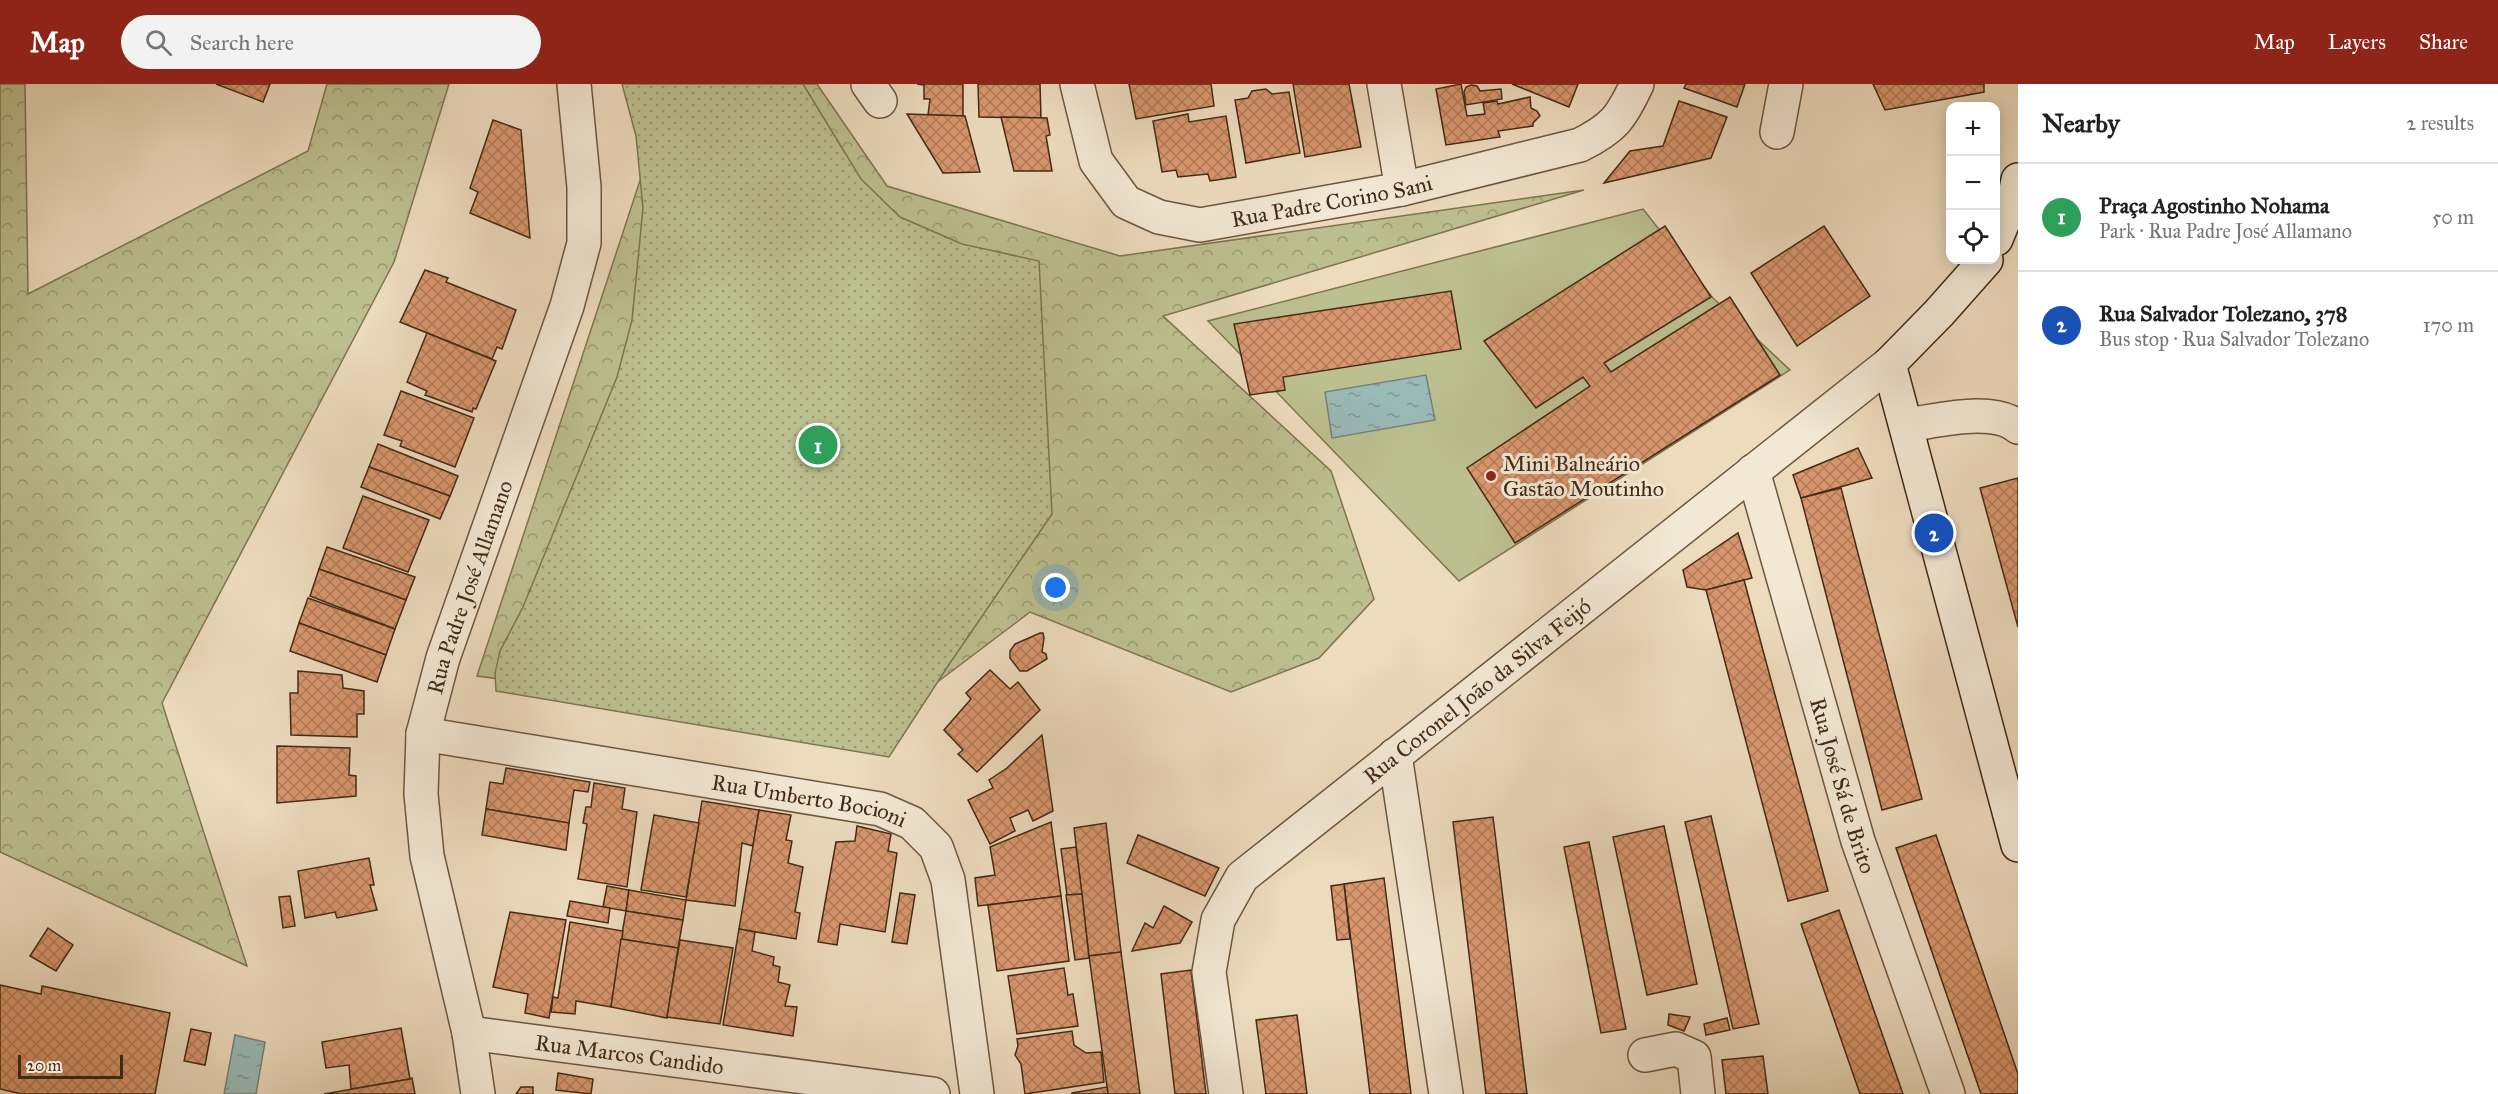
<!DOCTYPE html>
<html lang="en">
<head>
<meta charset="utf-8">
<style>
	:root { --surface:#fff; --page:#f2f2f2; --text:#202124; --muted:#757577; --line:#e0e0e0; --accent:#8f2418 }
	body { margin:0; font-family:"IM FELL Great Primer",serif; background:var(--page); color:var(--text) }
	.controls { position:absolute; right:18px; top:18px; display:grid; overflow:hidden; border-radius:12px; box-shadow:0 3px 15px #0003 }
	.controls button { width:54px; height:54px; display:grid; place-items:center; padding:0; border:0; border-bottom:2px solid var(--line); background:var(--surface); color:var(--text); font:30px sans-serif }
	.scale { position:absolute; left:18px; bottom:15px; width:105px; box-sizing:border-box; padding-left:6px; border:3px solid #422a15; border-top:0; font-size:16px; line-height:21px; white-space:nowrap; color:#422a15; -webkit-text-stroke:4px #f3e8d5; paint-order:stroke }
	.you { position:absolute; left:1056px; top:504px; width:21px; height:21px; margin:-15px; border:4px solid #fff; border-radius:50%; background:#1a73e8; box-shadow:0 0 0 9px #1a73e833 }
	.badge { display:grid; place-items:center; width:39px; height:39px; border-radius:50%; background:var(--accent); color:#fff; font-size:20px; font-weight:700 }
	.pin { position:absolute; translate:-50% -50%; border:3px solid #fff; box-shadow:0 2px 6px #0006 }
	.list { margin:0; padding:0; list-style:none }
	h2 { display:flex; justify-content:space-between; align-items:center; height:78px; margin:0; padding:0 24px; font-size:26px }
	h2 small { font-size:20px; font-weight:400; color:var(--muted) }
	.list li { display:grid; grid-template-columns:39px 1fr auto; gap:18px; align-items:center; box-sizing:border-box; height:108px; padding:0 24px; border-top:2px solid var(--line) }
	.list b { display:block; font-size:22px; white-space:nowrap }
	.list p { margin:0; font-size:20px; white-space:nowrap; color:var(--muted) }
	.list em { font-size:20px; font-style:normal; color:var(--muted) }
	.icon { flex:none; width:33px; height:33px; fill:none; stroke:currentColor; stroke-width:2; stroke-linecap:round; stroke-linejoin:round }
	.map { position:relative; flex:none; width:2018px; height:1010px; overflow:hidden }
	header { display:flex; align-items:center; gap:36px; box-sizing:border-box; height:84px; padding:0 30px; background:var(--accent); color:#fff }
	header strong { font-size:28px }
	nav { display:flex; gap:33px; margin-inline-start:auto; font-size:21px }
	.search { width:420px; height:54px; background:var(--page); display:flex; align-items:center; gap:15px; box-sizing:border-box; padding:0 21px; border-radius:33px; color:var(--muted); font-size:22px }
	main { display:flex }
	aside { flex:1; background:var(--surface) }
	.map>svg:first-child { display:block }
	.grass { fill:#bcbf8f; stroke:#7f7452; stroke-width:1.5 }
	.forest { fill:url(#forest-crowns); stroke:#7f7452; stroke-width:1.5 }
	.park { fill:url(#park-dots); stroke:#7f7452; stroke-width:1.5 }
	.water { fill:url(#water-ripples); stroke:#778077; stroke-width:1.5 }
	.building { fill:url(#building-cross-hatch); stroke:#422a15; stroke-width:1.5 }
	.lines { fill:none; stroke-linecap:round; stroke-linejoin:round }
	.street-casing { stroke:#6d563f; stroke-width:36 }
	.secondary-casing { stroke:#422a15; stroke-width:36 }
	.street { stroke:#f3e8d5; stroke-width:33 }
	.secondary { stroke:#f3e8d5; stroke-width:33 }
	.poi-dot { fill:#8f2418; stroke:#f3e8d5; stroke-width:2 }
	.labels { text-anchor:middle; stroke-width:6; stroke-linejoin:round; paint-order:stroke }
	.street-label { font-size:22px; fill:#422a15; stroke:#f3e8d5 }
	.poi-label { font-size:22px; fill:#422a15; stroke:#f3e8d5; text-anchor:start }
</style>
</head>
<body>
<header>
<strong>Map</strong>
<div class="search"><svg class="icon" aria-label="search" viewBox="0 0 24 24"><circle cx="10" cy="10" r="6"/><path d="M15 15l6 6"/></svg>Search here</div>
<nav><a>Map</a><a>Layers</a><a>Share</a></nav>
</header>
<main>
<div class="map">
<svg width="2018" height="1010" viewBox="0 0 2018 1010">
	<defs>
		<pattern id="forest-crowns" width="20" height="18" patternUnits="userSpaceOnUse" patternTransform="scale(1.5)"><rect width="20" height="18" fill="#bcbf8f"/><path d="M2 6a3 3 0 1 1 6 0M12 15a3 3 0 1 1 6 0" fill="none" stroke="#9a9b74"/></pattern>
		<pattern id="park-dots" width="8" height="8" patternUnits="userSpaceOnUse" patternTransform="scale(1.5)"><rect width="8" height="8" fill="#bcbf8f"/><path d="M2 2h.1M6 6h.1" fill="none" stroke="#9a9b74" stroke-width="1.8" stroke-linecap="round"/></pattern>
		<pattern id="water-ripples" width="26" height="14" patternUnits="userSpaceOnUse" patternTransform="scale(1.5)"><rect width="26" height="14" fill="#9abab8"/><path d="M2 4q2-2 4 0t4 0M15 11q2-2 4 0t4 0" fill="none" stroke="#7f9794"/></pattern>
		<pattern id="building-cross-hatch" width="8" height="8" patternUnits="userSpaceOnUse" patternTransform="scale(1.5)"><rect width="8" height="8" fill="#d9966e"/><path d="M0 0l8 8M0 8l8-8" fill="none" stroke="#b27b59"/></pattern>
	</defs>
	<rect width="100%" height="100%" fill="#eddbbe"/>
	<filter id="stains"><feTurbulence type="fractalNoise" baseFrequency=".00333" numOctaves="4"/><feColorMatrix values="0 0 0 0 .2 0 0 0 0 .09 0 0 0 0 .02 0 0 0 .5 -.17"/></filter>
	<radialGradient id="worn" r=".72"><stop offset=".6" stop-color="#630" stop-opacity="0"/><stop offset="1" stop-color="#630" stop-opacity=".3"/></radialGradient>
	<polygon class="grass" points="1643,125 1713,214 1790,286 1459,497 1208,237"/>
	<g class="forest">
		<polygon points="0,0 25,0 28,210 308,67 327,0 449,0 394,178 162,619 247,882 0,768"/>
		<polygon points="652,0 817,0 887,102 1120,172 1584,106 1163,232 1331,387 1374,515 1319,574 1231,608 1030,528 878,643 477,592 655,51"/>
	</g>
	<polygon class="park" points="622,0 803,0 861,95 900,133 962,160 1039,177 1052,430 948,582 889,673 496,607 495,589 500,567 523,523 617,293 632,236 643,124 636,52"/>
	<g class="water">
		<polygon points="1426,291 1435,336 1332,354 1325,308"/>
		<polygon points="235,951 265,958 256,1010 224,1010"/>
	</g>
	<g class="building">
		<polygon points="216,0 270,0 263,18"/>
		<polygon points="917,0 963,0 963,32 928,31 930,15 924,15 924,1"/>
		<polygon points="978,0 1040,0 1041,34 979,33"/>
		<polygon points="1129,0 1211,0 1214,22 1136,35"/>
		<polygon points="1293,0 1349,0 1361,63 1305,73"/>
		<polygon points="1461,0 1467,32 1485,30 1483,19 1497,17 1498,20 1530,13 1531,24 1537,27 1540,32 1533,39 1533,42 1498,47 1500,53 1446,61 1436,5"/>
		<polygon points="1512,0 1578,0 1569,23"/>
		<polygon points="1686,0 1745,0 1737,23 1684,4"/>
		<polygon points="1873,0 1984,0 1984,8 1885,26"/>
		<polygon points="1471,1 1477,2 1480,7 1501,5 1502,15 1466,21 1464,8 1466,3"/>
		<polygon points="1266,5 1272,10 1289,8 1300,69 1246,79 1235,16 1248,14 1252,7"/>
		<polygon points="1679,17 1727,33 1711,74 1604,99 1630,67 1663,62"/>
		<polygon points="907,30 965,32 980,88 943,89"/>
		<polygon points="1188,30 1189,38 1226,32 1236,93 1210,97 1208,90 1178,93 1176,86 1162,88 1153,37"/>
		<polygon points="1001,33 1047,34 1050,51 1046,52 1052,87 1014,87"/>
		<polygon points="493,36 521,46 530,154 470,129 478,108 470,104"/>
		<polygon points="1665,142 1711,213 1604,279 1611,288 1730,213 1780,291 1515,459 1467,384 1590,302 1583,293 1536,324 1484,257"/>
		<polygon points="1824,142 1870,212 1797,262 1751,189"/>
		<polygon points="425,186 448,194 446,198 516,226 502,265 497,263 492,275 400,238"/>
		<polygon points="1451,207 1461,265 1283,293 1285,306 1250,311 1234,240"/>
		<polygon points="427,249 496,277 476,325 473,324 472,328 425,311 427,307 407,298"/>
		<polygon points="401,307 474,334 455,383 400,362 402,357 384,351"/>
		<polygon points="378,360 458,392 450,412 369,383"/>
		<polygon points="1858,364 1872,394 1801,414 1793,391"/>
		<polygon points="369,383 450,412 440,435 361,403"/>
		<polygon points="2018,394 2018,543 1980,404"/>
		<polygon points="1841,404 1922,715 1882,726 1801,414"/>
		<polygon points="363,412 429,436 408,488 343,464"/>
		<polygon points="1738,449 1752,494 1706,506 1687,503 1683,486"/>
		<polygon points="327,463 415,493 406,516 319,485"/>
		<polygon points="319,485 406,516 395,545 310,512"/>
		<polygon points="1744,496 1828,807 1788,817 1706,506"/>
		<polygon points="308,514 395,545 386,571 299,539"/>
		<polygon points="299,539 386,571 377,598 290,567"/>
		<polygon points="1040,549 1043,549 1044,554 1042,568 1046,570 1047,575 1027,587 1020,587 1010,574 1010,567 1015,560"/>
		<polygon points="990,586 1010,605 1018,598 1040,626 977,688 958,670 963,666 944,646 971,615 966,609"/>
		<polygon points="298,587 342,591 343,604 364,607 364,630 357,630 357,653 291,651 290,609 298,609"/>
		<polygon points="1042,651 1053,727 1033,737 1028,726 1010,734 1015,747 990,760 968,716 993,704 989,696 1007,684"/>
		<polygon points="277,662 350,664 349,691 356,692 356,712 277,719"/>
		<polygon points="506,684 590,698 588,708 574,706 569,739 486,725 490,698 503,700"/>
		<polygon points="594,699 625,704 622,725 637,728 627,803 578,795 587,740 583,739 586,723 591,723"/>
		<polygon points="702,717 759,726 753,762 742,759 735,822 686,816"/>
		<polygon points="486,725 569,739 566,766 482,751"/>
		<polygon points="759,726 791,731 786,756 792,757 788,779 803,783 795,828 800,829 796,855 739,845"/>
		<polygon points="654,731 699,739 686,813 641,806"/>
		<polygon points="1711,732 1759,940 1733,945 1685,738"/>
		<polygon points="1493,733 1527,1010 1486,1010 1453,738"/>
		<polygon points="1051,738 1061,812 978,822 975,794 995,791 990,763"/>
		<polygon points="1106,739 1121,868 1089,872 1074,744"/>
		<polygon points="857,742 891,750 888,767 897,769 885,848 840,840 837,861 818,858 836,758 855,757"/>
		<polygon points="1664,742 1697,900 1647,911 1613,753"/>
		<polygon points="1138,751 1219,784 1205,812 1127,779"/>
		<polygon points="1936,751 2018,990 2018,1010 1981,1010 1896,764"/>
		<polygon points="1589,758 1626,945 1601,949 1564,763"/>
		<polygon points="1076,763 1082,810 1067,811 1061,765"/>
		<polygon points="369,774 374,801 370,801 377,826 337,834 335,828 305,834 298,787"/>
		<polygon points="1384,794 1411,1010 1370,1010 1344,800"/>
		<polygon points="1344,800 1350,855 1337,856 1331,802"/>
		<polygon points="607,802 629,806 626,827 603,823"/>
		<polygon points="629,806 686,816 683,836 626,827"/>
		<polygon points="900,809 915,811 907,860 892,858"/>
		<polygon points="1082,810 1089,874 1075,876 1066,811"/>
		<polygon points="290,812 295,842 283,844 279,813"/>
		<polygon points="1061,812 1069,877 997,887 988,821"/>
		<polygon points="570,817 610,824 608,839 567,832"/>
		<polygon points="1164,822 1192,838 1180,859 1132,867 1145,839 1153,844"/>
		<polygon points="1839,826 1903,1010 1860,1010 1801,840"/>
		<polygon points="626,827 683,836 678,864 621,855"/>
		<polygon points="510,828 566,836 549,934 525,929 528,910 493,903"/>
		<polygon points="570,838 623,847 611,923 576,917 575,930 551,928 553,913 558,914"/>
		<polygon points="48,844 73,861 56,887 30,872"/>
		<polygon points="739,845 755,848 752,867 774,873 773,881 780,883 778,898 790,901 785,922 797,923 793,952 723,941"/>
		<polygon points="621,855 678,864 667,934 611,923"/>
		<polygon points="680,856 733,864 720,940 667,933"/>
		<polygon points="1121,868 1140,1010 1108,1010 1089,872"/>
		<polygon points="1064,884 1068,911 1073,910 1078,942 1017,950 1008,892"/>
		<polygon points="1191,886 1206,1010 1175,1010 1161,890"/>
		<polygon points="0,901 41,910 42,902 170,929 155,1010 22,1010 0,1005"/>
		<polygon points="1669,930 1690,933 1684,947 1668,941"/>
		<polygon points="1297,931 1307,1010 1266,1010 1256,936"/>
		<polygon points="1727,934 1730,946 1706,951 1704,940"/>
		<polygon points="401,944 410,995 351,1005 349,981 326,984 322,958"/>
		<polygon points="191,945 211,949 205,981 184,977"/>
		<polygon points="1072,947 1074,961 1086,969 1101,968 1104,998 1025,1010 1021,980 1015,971 1018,962 1017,955"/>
		<polygon points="1763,972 1768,1010 1726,1010 1722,976"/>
		<polygon points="558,989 593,995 591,1010 556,1006"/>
		<polygon points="412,994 415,1010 324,1010 410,995"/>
		<polygon points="521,1003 533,1003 533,1010 516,1010"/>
		<polygon points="1107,1003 1108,1010 1072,1010 1072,1009"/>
	</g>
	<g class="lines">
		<defs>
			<g id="street">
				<polyline points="868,0 880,17"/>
				<path id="s1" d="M1077,0L1096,77L1126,118L1159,133L1200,141L1402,105L1580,61C1614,44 1621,34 1637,0"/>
				<polyline points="1384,0 1402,105"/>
				<polyline points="1777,48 1786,0"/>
				<path d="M1906,341C1938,337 1993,322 2018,343"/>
				<path id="s2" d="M1753,387L1858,757L1948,1010"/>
				<path id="s3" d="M423,650L880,725L912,739L936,763L948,796L977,1010"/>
				<polyline points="1395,671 1446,1010"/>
				<path id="s4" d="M469,949L933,1010"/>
				<polyline points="1645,971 1676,965 1694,973 1698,1010"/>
				<path id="s5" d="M478,1010L469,949L427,772L421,710L423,650L443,574L567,222L584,159V103L574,0"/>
				<path id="s6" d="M1226,1010L1209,888L1218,836L1242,793L1889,280"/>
			</g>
			<g id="secondary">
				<polyline points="1996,155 2016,106 2018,96"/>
				<polyline points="1986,176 1939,229 1889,280 2018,761"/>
			</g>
		</defs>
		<use href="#street" class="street-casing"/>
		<use href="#secondary" class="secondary-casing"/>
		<use href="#street" class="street"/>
		<use href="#secondary" class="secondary"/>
	</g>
	<circle class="poi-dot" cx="1491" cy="392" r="6"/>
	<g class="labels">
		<g class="street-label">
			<text dy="8" stroke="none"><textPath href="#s1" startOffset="342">Rua Padre Corino Sani</textPath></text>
			<text dy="8" stroke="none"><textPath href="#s5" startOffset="520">Rua Padre José Allamano</textPath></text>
			<text dy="8" stroke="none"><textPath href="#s6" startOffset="525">Rua Coronel João da Silva Feijó</textPath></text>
			<text dy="8" stroke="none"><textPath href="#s2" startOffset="327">Rua José Sá de Brito</textPath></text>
			<text dy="8" stroke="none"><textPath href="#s3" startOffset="392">Rua Umberto Bocioni</textPath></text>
			<text dy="8" stroke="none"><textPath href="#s4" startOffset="162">Rua Marcos Candido</textPath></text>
		</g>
		<g class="poi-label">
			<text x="1503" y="387">Mini Balneário<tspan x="1503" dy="25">Gastão Moutinho</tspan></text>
		</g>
	</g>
	<rect width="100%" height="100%" filter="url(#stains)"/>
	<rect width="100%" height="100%" fill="url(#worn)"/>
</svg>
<div class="controls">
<button>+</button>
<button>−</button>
<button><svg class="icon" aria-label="locate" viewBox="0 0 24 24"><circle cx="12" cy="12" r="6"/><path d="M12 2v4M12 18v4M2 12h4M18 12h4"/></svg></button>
</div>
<div class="scale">20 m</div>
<div class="you"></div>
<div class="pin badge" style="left:818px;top:361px;background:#2e9e5b">1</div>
<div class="pin badge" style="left:1934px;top:449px;background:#1a4fb4">2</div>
</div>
<aside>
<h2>Nearby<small>2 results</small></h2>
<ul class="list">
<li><span class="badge" style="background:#2e9e5b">1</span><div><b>Praça Agostinho Nohama</b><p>Park · Rua Padre José Allamano</p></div><em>50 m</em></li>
<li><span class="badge" style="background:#1a4fb4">2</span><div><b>Rua Salvador Tolezano, 378</b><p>Bus stop · Rua Salvador Tolezano</p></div><em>170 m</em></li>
</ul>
</aside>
</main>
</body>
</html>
